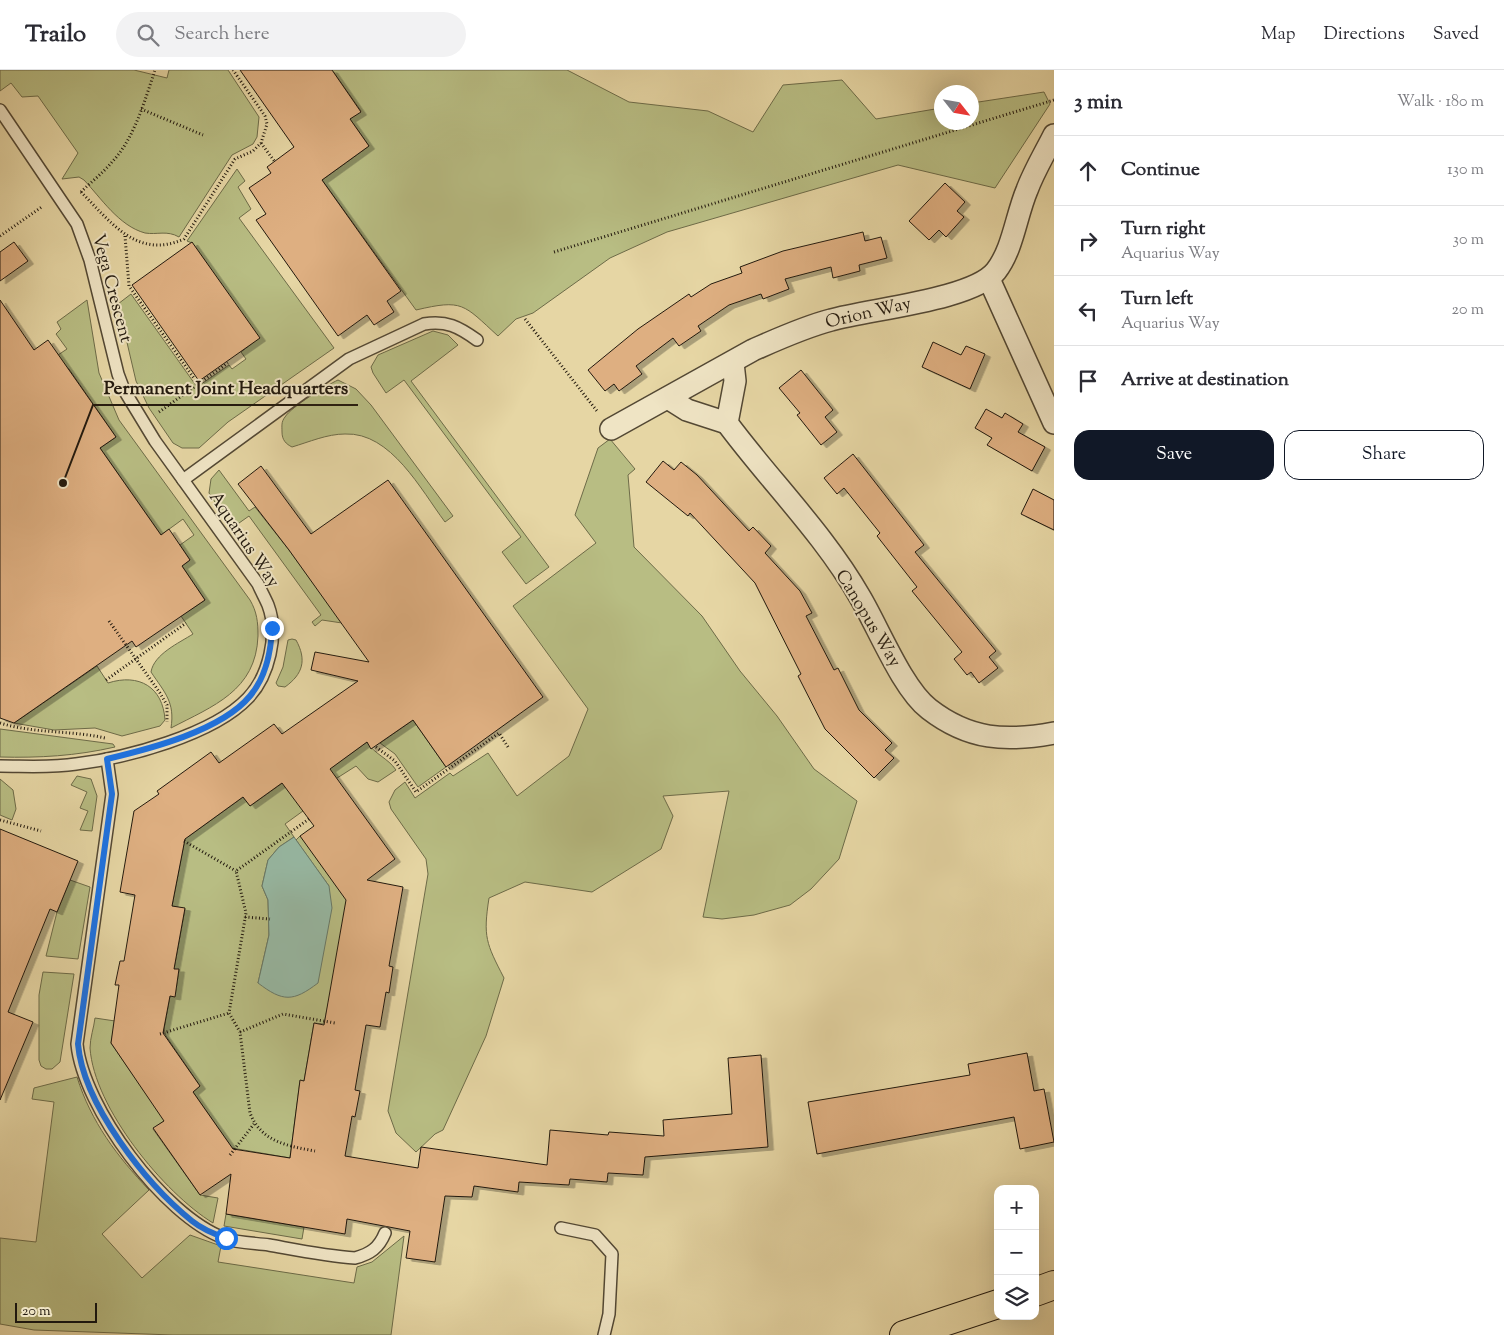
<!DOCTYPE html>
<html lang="en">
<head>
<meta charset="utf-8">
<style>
	:root { --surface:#fff; --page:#f2f2f3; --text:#2b2b33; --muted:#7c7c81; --line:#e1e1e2; --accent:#111827 }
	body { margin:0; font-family:"Sorts Mill Goudy",serif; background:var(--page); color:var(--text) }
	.controls { position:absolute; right:15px; bottom:15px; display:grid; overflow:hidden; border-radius:10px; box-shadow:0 5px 20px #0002 }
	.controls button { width:45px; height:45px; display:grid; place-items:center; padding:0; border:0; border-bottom:1px solid var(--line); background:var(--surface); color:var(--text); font:25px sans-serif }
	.compass { position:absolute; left:934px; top:15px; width:45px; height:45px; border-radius:50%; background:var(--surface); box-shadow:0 5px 20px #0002; rotate:121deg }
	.scale { position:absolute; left:15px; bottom:12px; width:82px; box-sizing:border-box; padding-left:5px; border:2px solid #22190e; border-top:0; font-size:14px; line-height:18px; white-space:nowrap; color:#22190e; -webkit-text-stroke:4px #efe4c4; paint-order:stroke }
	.stop { position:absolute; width:15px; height:15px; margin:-11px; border:4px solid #1a73e8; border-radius:50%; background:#fff }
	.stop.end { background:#1a73e8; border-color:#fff; box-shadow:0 1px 5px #0008 }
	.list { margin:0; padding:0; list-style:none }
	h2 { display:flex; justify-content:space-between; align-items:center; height:65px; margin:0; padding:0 20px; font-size:21px }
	h2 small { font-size:16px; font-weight:400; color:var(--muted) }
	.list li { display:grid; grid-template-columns:32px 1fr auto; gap:15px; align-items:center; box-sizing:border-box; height:70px; padding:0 20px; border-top:1px solid var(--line) }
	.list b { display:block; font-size:19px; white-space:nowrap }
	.list p { margin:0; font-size:16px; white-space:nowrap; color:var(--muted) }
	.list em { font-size:16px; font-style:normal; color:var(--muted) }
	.actions { display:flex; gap:10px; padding:15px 20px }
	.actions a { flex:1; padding:11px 0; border:1px solid var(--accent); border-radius:15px; text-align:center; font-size:18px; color:var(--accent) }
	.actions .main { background:var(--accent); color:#fff }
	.icon { flex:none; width:28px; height:28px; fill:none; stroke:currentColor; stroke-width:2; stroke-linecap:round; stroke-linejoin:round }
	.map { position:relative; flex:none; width:1054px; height:1265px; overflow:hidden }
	header { display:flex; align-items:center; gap:30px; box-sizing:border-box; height:70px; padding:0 25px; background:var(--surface); border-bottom:1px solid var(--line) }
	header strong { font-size:24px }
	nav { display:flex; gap:28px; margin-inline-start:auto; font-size:18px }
	.search { width:350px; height:45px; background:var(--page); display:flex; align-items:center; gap:12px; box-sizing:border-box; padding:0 18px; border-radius:28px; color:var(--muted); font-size:19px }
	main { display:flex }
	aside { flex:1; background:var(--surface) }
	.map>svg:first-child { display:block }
	.green { fill:#b8bd83; stroke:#6d6b48 }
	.water { fill:#97b9a4; stroke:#687968 }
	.building { fill:#deaf81; stroke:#22190e; fill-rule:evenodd; filter:url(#shadow) }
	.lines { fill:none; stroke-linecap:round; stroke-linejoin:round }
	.lane-casing { stroke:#534834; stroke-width:14 }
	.street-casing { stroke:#534834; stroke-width:24 }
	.primary-casing { stroke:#22190e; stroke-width:30 }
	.path { stroke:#22190e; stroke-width:3; stroke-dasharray:1 2.5; stroke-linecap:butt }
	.lane { stroke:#efe4c4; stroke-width:11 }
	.street { stroke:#efe4c4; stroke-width:21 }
	.primary { stroke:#e6d6a4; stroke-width:28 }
	.route { stroke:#1a73e8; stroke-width:6 }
	.labels { text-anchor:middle; stroke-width:4; stroke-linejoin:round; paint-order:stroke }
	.street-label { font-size:18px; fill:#22190e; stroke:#efe4c4 }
	.leader { fill:none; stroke:#22190e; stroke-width:2 }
	.callout-dot { fill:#22190e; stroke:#efe4c4; stroke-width:2 }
	.callout-label { font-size:19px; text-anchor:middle; font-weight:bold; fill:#22190e; stroke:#efe4c4; stroke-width:4; stroke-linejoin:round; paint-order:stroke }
</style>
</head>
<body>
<header>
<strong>Trailo</strong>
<div class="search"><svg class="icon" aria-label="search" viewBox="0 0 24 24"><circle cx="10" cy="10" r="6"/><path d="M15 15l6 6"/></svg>Search here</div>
<nav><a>Map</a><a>Directions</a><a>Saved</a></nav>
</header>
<main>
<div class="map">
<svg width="1054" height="1265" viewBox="0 0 1054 1265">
	<defs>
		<filter id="shadow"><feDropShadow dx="5.5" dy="3" stdDeviation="0" flood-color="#0004"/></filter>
	</defs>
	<rect width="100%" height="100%" fill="#e6d6a4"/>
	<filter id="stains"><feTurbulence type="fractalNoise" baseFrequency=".004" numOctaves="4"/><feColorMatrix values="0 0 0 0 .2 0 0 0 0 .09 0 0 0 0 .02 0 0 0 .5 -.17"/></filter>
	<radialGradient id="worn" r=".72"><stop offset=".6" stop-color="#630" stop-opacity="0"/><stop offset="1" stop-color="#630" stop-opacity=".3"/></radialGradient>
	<g class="green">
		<path d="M0,0H134L167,8L169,0H228L259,47L257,67L253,74L232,85L179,167C167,160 157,165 145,163C119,156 101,128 84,110L79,107L62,109L78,83L38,26L22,27L11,13L0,21Z"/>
		<path d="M332,0H567L629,32L708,41L753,62L783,15L842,10L876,49L941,38L942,52H972V33L1044,22L1050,34L995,118L898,95L667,162L610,188L533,243L516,249L498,266C463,234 463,229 416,240L322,110L369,76L350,49L361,41Z"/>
		<polygon points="237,99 245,111 238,117 251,139 239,148 334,278 228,352 199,378 182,378 173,373 149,338 136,311 118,234 131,224 197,317 229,295 232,299 246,289 241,282 259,268 192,173 187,171"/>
		<path d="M87,230L99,303L119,350L250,530C257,542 258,552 258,566C256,621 213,636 171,658C175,632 165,623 151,602C154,584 179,573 193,564L181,546L205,530L182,496L190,490L180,475L194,465L183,449L161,465L100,378L116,367L69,299L52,289L67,279L56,264L61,259L57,252Z"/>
		<polygon points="433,261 448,265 458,275 411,311 549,497 526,514 502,482 521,467 404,310 386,323 373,303 371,297 378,285"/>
		<path d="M338,310L356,319L371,335L453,446L445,452C421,420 391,362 345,364C327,364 309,372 292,377C286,374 282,370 282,362C282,356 281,352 285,347C291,337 327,315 338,310Z"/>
		<path d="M610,369L635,399L628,405L634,477L702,546L740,601L777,646L814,699L857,731L839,789L811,819L790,835L754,845L722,849L703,847L729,721L663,726L673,746L661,779L592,822L525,812L489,828C483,867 486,873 504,908L486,966L443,1060L435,1064L416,1082L396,1063L388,1041L428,804L426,789L391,739L389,732L395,720L405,712L415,728L450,703L453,706L488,683L517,726L569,686L588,639L513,536L596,473L575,445L598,378Z"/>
		<polygon points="219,400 249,441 255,437 289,480 342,553 322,550 315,556 312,552 321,545 249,446 232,458 209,423 211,409"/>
		<path d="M292,569L296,570C307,590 303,604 285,617L278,616L276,613L283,597L288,570Z"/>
		<path d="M97,596L108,613C139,603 163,617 165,650L160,656L122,666L95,658L54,660L14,653Z"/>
		<polygon points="413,650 446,697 418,717 395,684 380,673"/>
		<path d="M0,659L113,674L115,677C76,686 39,688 0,687Z"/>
		<path d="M367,672C374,684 388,688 396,700L378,712L368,709L356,696L334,710L328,700Z"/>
		<polygon points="305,697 325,725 285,754 294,767 279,777 268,790 262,816 268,830 269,865 258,913 329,816 296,770 300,766 352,820 324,954 314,953 304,1011 300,1011 290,1088 232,1078 193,1022 200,1016 166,966 164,959 170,926 175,926 179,900 174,899 185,839 172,836 186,763 189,766 243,727 250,736"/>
		<polygon points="77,706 91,709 97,726 92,761 80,760 88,741 80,738 87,722 71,715"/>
		<polygon points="0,709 13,720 16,739 12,750 0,745"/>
		<polygon points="70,810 90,817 78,889 46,886 57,842"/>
		<polygon points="43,902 74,904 60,992 52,999 46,999 41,996 39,990 39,925"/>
		<path d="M95,948L115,951L111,973L160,1044L169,1047L153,1059L200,1125L218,1128L213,1153C164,1123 94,1038 90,978C90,968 94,957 95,948Z"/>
		<path d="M77,1007C91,1052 117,1086 149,1120L102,1164L142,1208L190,1165L221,1176L218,1192L354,1213L357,1197L372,1192L404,1166L391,1265H173L34,1260L0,1254V1168L36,1172L54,1032L32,1029L34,1018Z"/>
		<polygon points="226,1144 304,1157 302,1169 224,1156"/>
	</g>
	<path class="water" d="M294,767L329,816L332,838L318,913C293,932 283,932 258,913L269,865L268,830L262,816L268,790L279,777Z"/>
	<g class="building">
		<polygon points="240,0 332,0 361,42 350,49 369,76 322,110 401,221 387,231 394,242 374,255 367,245 338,266 256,150 266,144 249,118 271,103 267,97 294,77"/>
		<polygon points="945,113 965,132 957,141 964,147 946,167 939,160 929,170 909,151"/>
		<polygon points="863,162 865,171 881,167 887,188 859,195 860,201 833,208 831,197 785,209 789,219 763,229 761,224 729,235 698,256 701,261 679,276 673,268 636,296 642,304 619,321 614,314 605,321 588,300 638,259 689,224 691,227 711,214 742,203 740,197 783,181"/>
		<polygon points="14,172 28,191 0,211 0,182"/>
		<polygon points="192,172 260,268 199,311 132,215"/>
		<polygon points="0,230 34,280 48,270 116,367 100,378 161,465 169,459 190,490 182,496 205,530 136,577 132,571 14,653 0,648"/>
		<polygon points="933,272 961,285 966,276 985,284 970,319 922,297"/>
		<polygon points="801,300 833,340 825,347 837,362 821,375 797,345 800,343 779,318"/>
		<polygon points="986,339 1002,348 1005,343 1023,354 1018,362 1045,377 1032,401 987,375 992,368 975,358"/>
		<polygon points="853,384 924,475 915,482 996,581 989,587 998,598 979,613 971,602 967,605 954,589 962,582 912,521 917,517 877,466 880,463 844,418 837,424 824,408"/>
		<polygon points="663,391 674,400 681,392 697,405 749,461 753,457 771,476 765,483 800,521 812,543 806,546 834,600 838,598 859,640 892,673 885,680 894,688 874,708 825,659 798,606 801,604 755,513 690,443 688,446 646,412"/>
		<path d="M261,396L311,464L388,410L543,627L446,697L413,650L371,679L367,672L330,699L395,789L367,810L403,817L389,896L393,897L389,923L386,922L380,957L366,955L355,1020L360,1021L355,1047L352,1046L345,1086L418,1098L421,1077L547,1095L550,1060L608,1065L609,1062L664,1066L663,1050L732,1044L728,988L761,985L768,1077L645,1087L643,1105L608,1103L607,1112L570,1109L569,1115L519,1112L518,1122L474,1116L472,1127L445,1126L435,1192L406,1188L410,1161L347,1149L345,1164L226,1144L231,1104L200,1125L153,1058L164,1051L111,973L119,915H115L120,891H124L135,825L120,822L134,741L159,724L157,721L211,682L219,693L274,654L282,664L358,611L311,600L315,582L369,592L289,480L238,414ZM282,713L314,756L300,766L346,830L324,955L314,953L304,1011L300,1010L290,1088L233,1079L193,1022L200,1016L163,963L170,926L175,927L179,899H174L185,838L172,836L185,769L243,727L250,736Z"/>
		<polygon points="1033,419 1054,430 1054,460 1021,444"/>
		<polygon points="0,759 78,791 57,842 50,839 8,942 33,952 0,1030"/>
		<polygon points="1027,983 1034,1021 1044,1019 1054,1072 1020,1079 1014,1047 817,1084 808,1032 970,1005 968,994"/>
	</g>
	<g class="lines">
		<defs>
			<g id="lane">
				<path d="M0,40L77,154L90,190L118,304L124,320L155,371L258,514C261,521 265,528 268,535C279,564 269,606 248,628C213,665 126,688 76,694C51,698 25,696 0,696"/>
				<path d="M183,410L349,289L424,254C446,250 459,257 477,270"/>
				<path d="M107,689L112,724L77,974C83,1037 164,1146 224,1168C237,1173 254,1173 269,1175C297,1180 326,1186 355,1188C370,1184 379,1178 385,1163"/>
				<polyline points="561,1158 595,1165 612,1184 609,1244 604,1265"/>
			</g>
			<g id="street">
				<polyline points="989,209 1054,353"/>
				<path d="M733,293L735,311L727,353C770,411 824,464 860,527C878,557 902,618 929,639C969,670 1006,672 1054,663"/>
				<polyline points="668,328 687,340 727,353"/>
				<path d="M611,359L753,280C778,269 804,257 831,250C869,239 973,230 996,201C1013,179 1016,146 1027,120C1034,101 1045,83 1054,65"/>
			</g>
			<g id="primary">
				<polyline points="1035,1222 1054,1215"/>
				<polyline points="904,1265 998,1234"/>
			</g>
		</defs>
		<use href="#lane" class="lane-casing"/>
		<use href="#street" class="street-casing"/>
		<use href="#primary" class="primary-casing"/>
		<g class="path">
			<polyline points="141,39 203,65"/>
			<polyline points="261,73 275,92"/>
			<path d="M81,122C111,152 137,190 184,169L235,89L253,81L261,73L267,54L265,46L233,0"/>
			<path d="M81,122C91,112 103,103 112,92C134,69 145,30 155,0"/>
			<polyline points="0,166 43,136"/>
			<polyline points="125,166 129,216 198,314"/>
			<polyline points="554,182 1054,30"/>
			<polyline points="525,249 597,341"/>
			<polyline points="159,342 228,293"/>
			<polyline points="109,551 160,623 167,635 167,652"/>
			<polyline points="106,610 186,553"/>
			<path d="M0,653C36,664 70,660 105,668"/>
			<polyline points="376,677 395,691 416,722 499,663 508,677"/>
			<path d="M309,749L236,801L246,843L229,943L240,962L250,1043C261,1072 288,1076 315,1081"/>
			<polyline points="0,750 41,761"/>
			<polyline points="184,771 236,801"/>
			<polyline points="245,847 270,849"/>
			<polyline points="240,962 283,944 335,953"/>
			<polyline points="160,964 229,943"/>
			<polyline points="230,1085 254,1054"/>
		</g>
		<use href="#lane" class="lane"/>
		<use href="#street" class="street"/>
		<use href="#primary" class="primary"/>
	</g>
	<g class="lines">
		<path class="route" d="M226,1168C214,1164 202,1159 192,1151C146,1114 83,1034 78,974L112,724L107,689C149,679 221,661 250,626C266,607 271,583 272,558"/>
	</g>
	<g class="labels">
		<g class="street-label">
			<text transform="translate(113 218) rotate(75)" y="6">Vega Crescent</text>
			<text transform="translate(868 242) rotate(-13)" y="6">Orion Way</text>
			<text transform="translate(245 469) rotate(56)" y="6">Aquarius Way</text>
			<text transform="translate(869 548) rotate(59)" y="6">Canopus Way</text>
		</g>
	</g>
	<path class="leader" d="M63 413L93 335H358"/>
	<circle class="callout-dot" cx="63" cy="413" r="5"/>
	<g class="callout-label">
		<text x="226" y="324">Permanent Joint Headquarters</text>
	</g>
	<rect width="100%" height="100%" filter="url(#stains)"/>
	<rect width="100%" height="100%" fill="url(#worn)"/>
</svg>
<div class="controls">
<button>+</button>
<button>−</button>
<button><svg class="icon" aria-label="layers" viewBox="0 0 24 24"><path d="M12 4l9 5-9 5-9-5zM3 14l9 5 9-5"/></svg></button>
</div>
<svg class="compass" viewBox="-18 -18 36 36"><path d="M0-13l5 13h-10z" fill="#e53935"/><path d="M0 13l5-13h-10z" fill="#7c7c81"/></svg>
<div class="scale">20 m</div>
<div class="stop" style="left:226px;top:1168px"></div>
<div class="stop end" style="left:272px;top:558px"></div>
</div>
<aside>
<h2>3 min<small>Walk · 180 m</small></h2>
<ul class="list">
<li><svg class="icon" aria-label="ahead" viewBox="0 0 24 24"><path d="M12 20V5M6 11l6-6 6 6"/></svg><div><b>Continue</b></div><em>130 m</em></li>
<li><svg class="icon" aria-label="right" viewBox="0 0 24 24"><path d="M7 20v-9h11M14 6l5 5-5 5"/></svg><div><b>Turn right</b><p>Aquarius Way</p></div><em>30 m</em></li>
<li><svg class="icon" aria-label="left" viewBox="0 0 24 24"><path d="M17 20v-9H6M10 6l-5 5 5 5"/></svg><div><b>Turn left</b><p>Aquarius Way</p></div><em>20 m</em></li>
<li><svg class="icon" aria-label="arrive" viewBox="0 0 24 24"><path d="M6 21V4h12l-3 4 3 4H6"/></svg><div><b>Arrive at destination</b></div></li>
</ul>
<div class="actions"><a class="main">Save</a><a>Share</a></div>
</aside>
</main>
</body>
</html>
